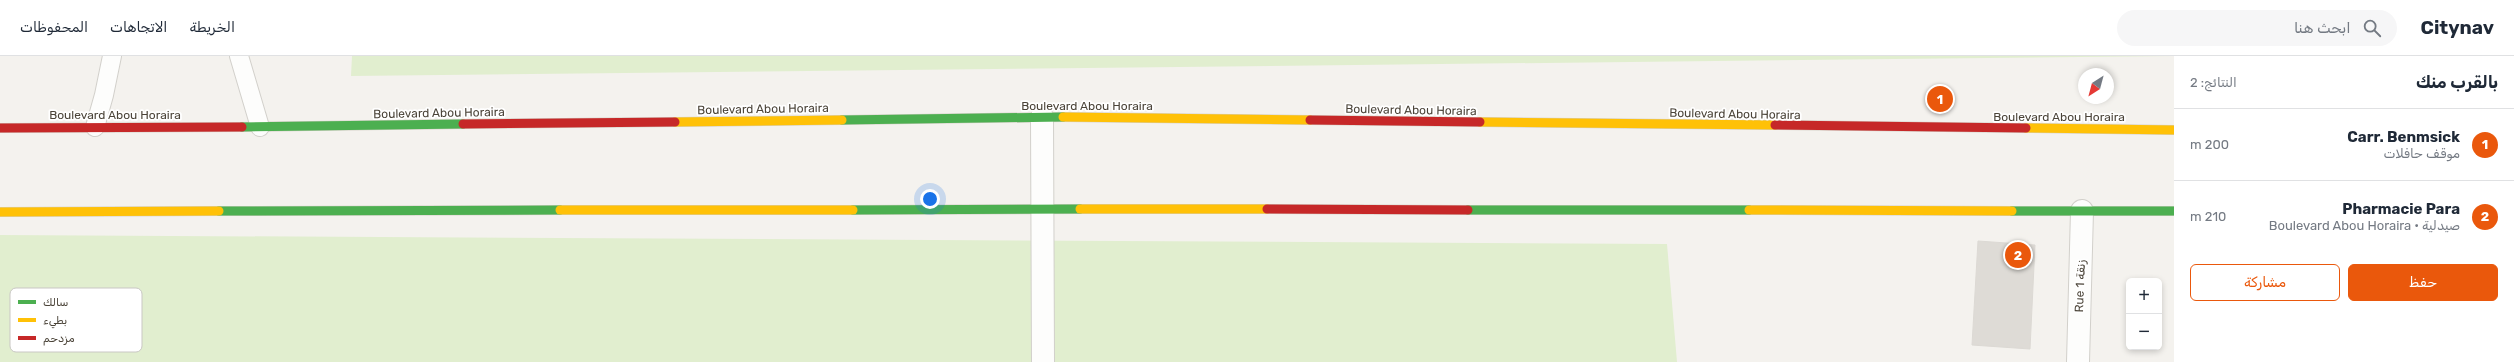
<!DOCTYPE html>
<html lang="ar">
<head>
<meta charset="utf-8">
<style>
	:root { --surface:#fff; --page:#f6f6f7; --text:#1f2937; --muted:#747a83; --line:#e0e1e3; --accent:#ea580c }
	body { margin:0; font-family:Rubik,"Noto Naskh Arabic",sans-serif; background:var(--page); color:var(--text); direction:rtl }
	.controls { position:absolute; right:12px; bottom:12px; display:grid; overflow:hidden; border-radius:6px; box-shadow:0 2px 6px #0003 }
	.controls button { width:36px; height:36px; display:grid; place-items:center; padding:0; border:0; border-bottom:1px solid var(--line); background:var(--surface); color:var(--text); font:20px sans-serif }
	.compass { position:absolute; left:2078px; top:12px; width:36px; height:36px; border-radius:50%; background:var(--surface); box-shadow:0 2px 6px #0003; rotate:216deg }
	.you { position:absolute; left:930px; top:143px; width:14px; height:14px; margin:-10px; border:3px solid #fff; border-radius:50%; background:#1a73e8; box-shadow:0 0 0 6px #1a73e833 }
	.badge { display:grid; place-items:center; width:26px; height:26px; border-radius:50%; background:var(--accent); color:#fff; font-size:13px; font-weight:700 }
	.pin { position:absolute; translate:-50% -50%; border:2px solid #fff; box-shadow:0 1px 4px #0006 }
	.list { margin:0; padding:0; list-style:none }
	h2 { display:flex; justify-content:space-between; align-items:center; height:52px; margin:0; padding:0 16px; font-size:17px }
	h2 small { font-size:13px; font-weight:400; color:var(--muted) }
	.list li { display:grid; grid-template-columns:26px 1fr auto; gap:12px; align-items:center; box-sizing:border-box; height:72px; padding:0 16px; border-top:1px solid var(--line) }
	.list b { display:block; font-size:15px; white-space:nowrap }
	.list p { margin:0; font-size:13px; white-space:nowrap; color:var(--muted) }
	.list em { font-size:13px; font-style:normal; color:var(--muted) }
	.actions { display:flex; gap:8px; padding:12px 16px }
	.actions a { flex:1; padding:9px 0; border:1px solid var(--accent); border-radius:6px; text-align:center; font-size:14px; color:var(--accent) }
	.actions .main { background:var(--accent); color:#fff }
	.icon { flex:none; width:22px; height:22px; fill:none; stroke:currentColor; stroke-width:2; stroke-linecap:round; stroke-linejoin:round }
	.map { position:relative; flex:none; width:2174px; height:306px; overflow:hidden; direction:ltr }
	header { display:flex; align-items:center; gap:24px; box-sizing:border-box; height:56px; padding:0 20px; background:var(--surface); border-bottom:1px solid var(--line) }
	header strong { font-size:19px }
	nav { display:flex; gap:22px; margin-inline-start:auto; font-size:14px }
	.search { width:280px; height:36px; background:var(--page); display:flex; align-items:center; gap:10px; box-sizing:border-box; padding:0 14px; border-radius:22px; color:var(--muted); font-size:15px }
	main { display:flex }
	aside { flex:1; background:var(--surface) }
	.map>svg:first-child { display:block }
	.green { fill:#e1eecf }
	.building { fill:#dedbd6; stroke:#dcd9d4 }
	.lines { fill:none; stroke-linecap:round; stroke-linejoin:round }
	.lane-casing { stroke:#d2d0cb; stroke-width:20 }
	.street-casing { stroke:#d2d0cb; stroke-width:24 }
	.fast-casing { stroke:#d3cfc5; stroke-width:10 }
	.slow-casing { stroke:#d3cfc5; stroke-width:10 }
	.jam-casing { stroke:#d3cfc5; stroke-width:10 }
	.lane { stroke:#fdfdfc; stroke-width:18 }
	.street { stroke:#fdfdfc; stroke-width:22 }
	.fast { stroke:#4caf50; stroke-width:9 }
	.slow { stroke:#ffc107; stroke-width:9 }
	.jam { stroke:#c62828; stroke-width:9 }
	.labels { text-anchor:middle; stroke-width:3.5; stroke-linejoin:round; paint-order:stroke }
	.street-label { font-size:12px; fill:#4b4439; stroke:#fff }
	.key { fill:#fff; stroke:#c9c7c4; stroke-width:1 }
	.key-label { font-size:11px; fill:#4b4439 }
</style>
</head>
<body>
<header>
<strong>Citynav</strong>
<div class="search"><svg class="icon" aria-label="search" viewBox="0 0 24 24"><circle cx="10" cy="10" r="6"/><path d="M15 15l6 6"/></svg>ابحث هنا</div>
<nav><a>الخريطة</a><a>الاتجاهات</a><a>المحفوظات</a></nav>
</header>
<main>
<aside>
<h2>بالقرب منك<small>النتائج: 2</small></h2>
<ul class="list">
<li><span class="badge">1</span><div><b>Carr. Benmsick</b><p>موقف حافلات</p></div><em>200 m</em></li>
<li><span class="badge">2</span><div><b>Pharmacie Para</b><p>صيدلية · Boulevard Abou Horaira</p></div><em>210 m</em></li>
</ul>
<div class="actions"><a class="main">حفظ</a><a>مشاركة</a></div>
</aside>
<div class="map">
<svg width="2174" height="306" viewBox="0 0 2174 306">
	<rect width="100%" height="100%" fill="#f4f2ee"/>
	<g class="green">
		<polygon points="352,0 2174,0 351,20"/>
		<polygon points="0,179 1667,188 1677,306 0,306"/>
	</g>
	<polygon class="building" points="1978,185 2035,189 2030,293 1972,289"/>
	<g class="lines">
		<defs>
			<g id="lane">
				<polyline points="239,0 260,71"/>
				<polyline points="95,71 104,39 112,0"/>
			</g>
			<g id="street">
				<polyline points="1042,61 1043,306"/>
				<polyline points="2078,306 2082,155"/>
			</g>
			<g id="fast">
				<polyline points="842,64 1063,61"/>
				<polyline points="242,71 463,68"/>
				<polyline points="853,154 1080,153"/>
				<polyline points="1468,154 1749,154"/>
				<polyline points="219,155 560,154"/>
				<polyline points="2012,155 2174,155"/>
			</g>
			<g id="slow">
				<polyline points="1063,61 1310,64"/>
				<polyline points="675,66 842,64"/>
				<polyline points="1480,66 1775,69"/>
				<polyline points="2026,72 2174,74"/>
				<polyline points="1080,153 1267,153"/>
				<polyline points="560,154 853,154"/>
				<polyline points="1749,154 2012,155"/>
				<polyline points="0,156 219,155"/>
			</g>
			<g id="jam">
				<polyline points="1310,64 1480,66"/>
				<polyline points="463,68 675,66"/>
				<polyline points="1775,69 2026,72"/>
				<polyline points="0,72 242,71"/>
				<polyline points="1267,153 1468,154"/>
			</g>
		</defs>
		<use href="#lane" class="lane-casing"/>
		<use href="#street" class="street-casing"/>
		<use href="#fast" class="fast-casing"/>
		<use href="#slow" class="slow-casing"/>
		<use href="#jam" class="jam-casing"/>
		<use href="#lane" class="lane"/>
		<use href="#street" class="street"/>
		<use href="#fast" class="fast"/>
		<use href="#slow" class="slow"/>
		<use href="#jam" class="jam"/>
	</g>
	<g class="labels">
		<g class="street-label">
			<text x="1087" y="54">Boulevard Abou Horaira</text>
			<text transform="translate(763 53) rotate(-1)" y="4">Boulevard Abou Horaira</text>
			<text transform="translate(1411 54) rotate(1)" y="4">Boulevard Abou Horaira</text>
			<text transform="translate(439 57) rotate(-1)" y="4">Boulevard Abou Horaira</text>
			<text transform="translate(1735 58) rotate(1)" y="4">Boulevard Abou Horaira</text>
			<text x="115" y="63">Boulevard Abou Horaira</text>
			<text x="2059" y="65">Boulevard Abou Horaira</text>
			<text transform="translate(2080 230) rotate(-88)" y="4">Rue 1 زنقة</text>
		</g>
	</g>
	<rect x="10" y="232" width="132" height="64" rx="6" class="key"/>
	<rect x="18" y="244" width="18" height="4" fill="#4caf50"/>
	<rect x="18" y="262" width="18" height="4" fill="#ffc107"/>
	<rect x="18" y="280" width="18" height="4" fill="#c62828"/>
	<g class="key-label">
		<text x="43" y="250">سالك</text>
		<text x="43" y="268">بطيء</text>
		<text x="43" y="286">مزدحم</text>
	</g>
</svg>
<div class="controls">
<button>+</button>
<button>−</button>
</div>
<svg class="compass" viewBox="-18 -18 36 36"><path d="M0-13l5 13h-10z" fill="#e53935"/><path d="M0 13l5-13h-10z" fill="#747a83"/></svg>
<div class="you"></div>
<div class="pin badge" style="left:1940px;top:43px">1</div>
<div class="pin badge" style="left:2018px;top:199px">2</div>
</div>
</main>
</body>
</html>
